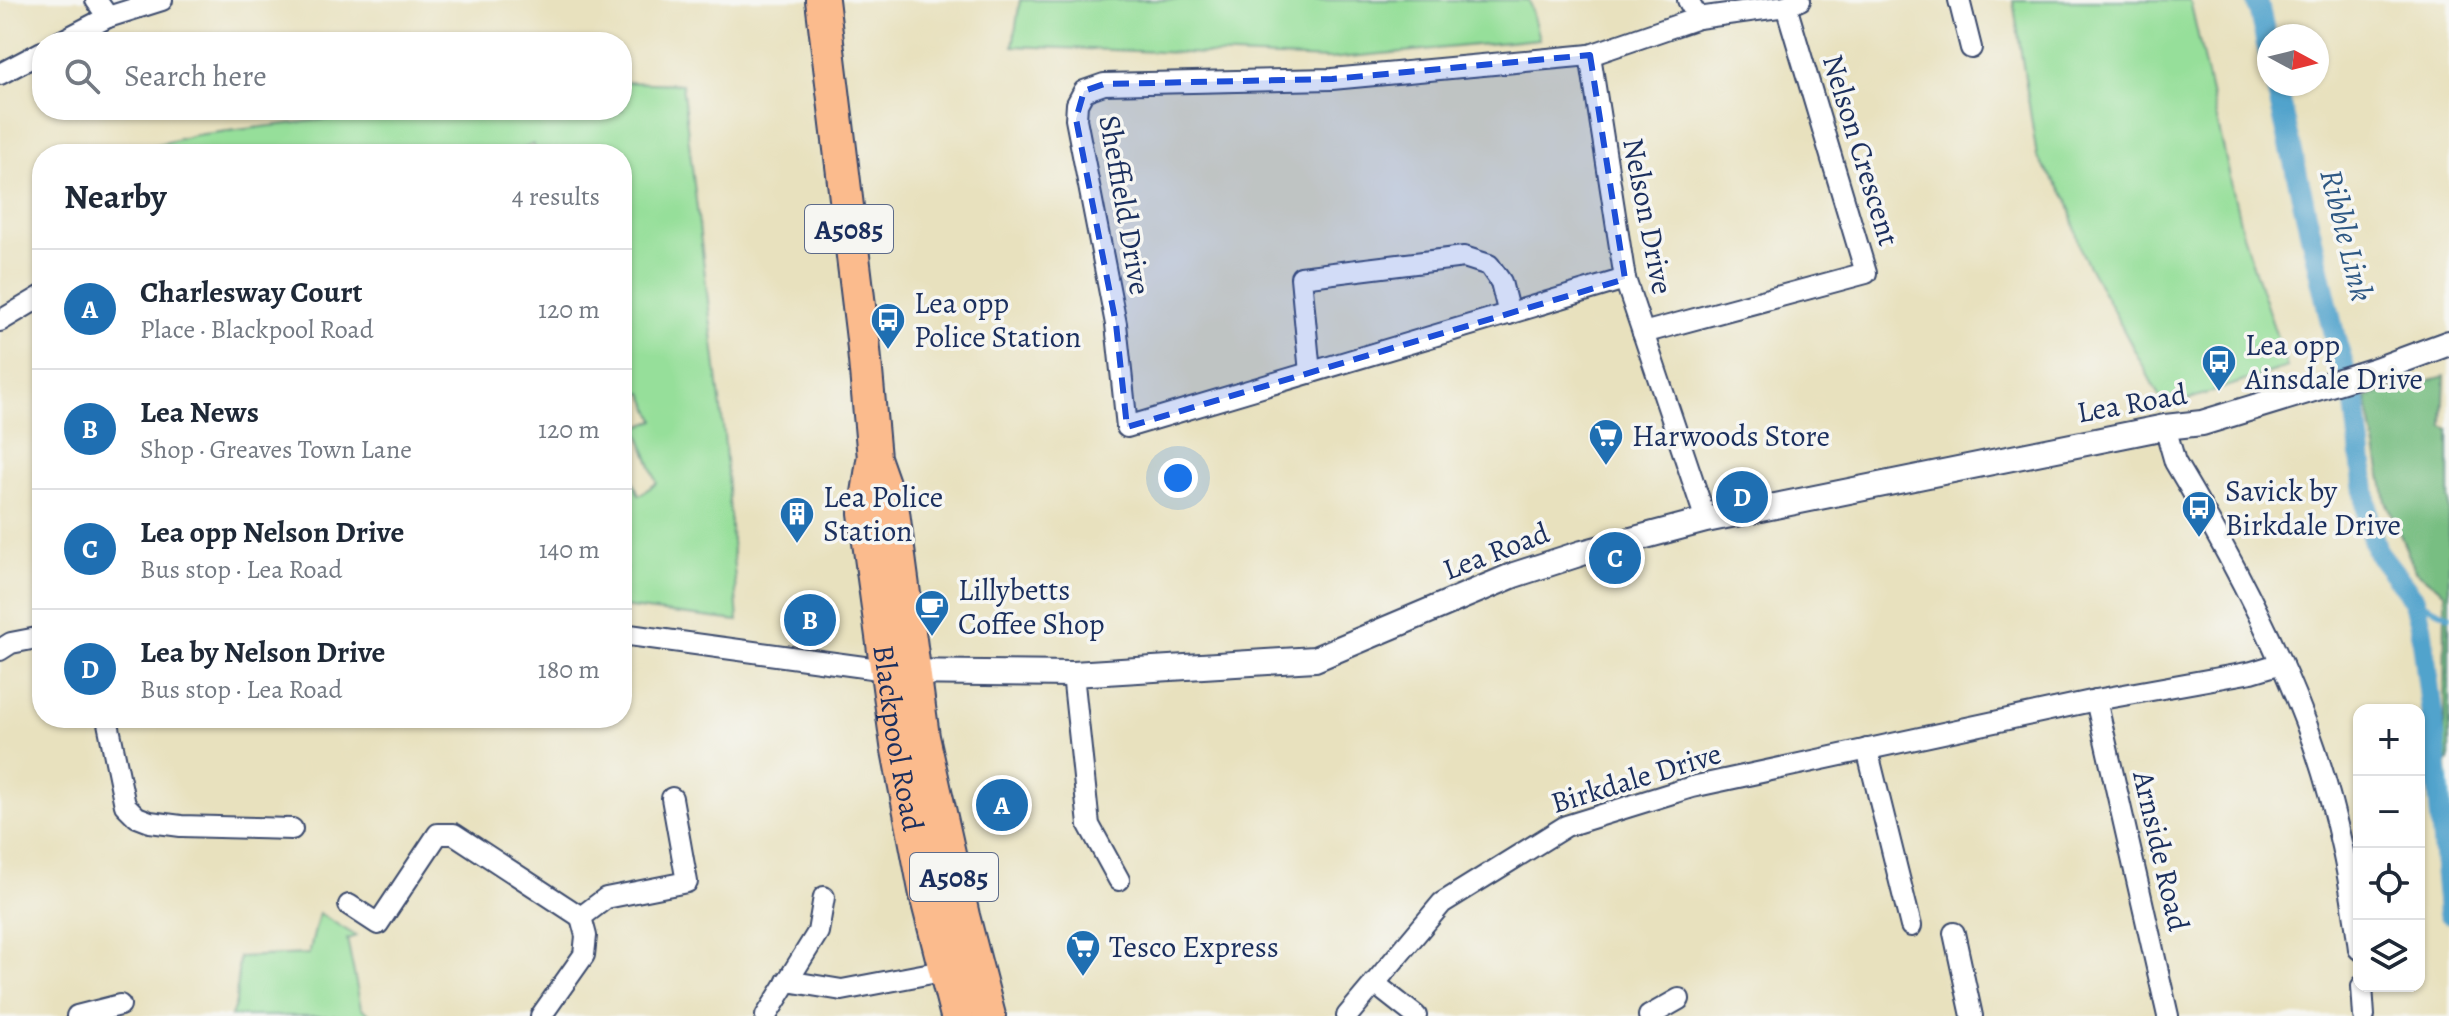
<!DOCTYPE html>
<html lang="en">
<head>
<meta charset="utf-8">
<style>
	:root { --surface:#fff; --page:#f2f2f3; --text:#1f2937; --muted:#747a83; --line:#e0e1e3; --accent:#1f6fb2 }
	body { margin:0; font-family:Alegreya,serif; background:var(--page); color:var(--text) }
	.controls { position:absolute; right:24px; bottom:24px; display:grid; overflow:hidden; border-radius:16px; box-shadow:0 2px 6px #0004 }
	.controls button { width:72px; height:72px; display:grid; place-items:center; padding:0; border:0; border-bottom:2px solid var(--line); background:var(--surface); color:var(--text); font:40px sans-serif }
	.compass { position:absolute; left:2257px; top:24px; width:72px; height:72px; border-radius:50%; background:var(--surface); box-shadow:0 2px 6px #0004; rotate:97deg }
	.you { position:absolute; left:1178px; top:478px; width:28px; height:28px; margin:-20px; border:6px solid #fff; border-radius:50%; background:#1a73e8; box-shadow:0 0 0 12px #1a73e833 }
	.badge { display:grid; place-items:center; width:52px; height:52px; border-radius:50%; background:var(--accent); color:#fff; font-size:26px; font-weight:700 }
	.pin { position:absolute; translate:-50% -50%; border:4px solid #fff; box-shadow:0 2px 8px #0006 }
	.list { margin:0; padding:0; list-style:none }
	h2 { display:flex; justify-content:space-between; align-items:center; height:104px; margin:0; padding:0 32px; font-size:34px }
	h2 small { font-size:26px; font-weight:400; color:var(--muted) }
	.list li { display:grid; grid-template-columns:52px 1fr auto; gap:24px; align-items:center; box-sizing:border-box; height:120px; padding:0 32px; border-top:2px solid var(--line) }
	.list b { display:block; font-size:30px; white-space:nowrap }
	.list p { margin:0; font-size:26px; white-space:nowrap; color:var(--muted) }
	.list em { font-size:26px; font-style:normal; color:var(--muted) }
	.icon { flex:none; width:44px; height:44px; fill:none; stroke:currentColor; stroke-width:2; stroke-linecap:round; stroke-linejoin:round }
	.map { position:relative; flex:none; width:2449px; height:1016px; overflow:hidden }
	.search { position:absolute; background:var(--surface); box-shadow:0 2px 6px #0004; left:32px; top:32px; width:600px; height:88px; display:flex; align-items:center; gap:20px; box-sizing:border-box; padding:0 28px; border-radius:32px; color:var(--muted); font-size:30px }
	.panel { position:absolute; background:var(--surface); box-shadow:0 2px 6px #0004; left:32px; top:144px; width:600px; height:584px; border-radius:32px }
	.map>svg:first-child { display:block }
	.green { fill:#96df9a; stroke:#58877c; stroke-width:2 }
	.forest { fill:#78be82; stroke:#4a7670; stroke-width:2 }
	.water { fill:#51a3cc; stroke:#366995; stroke-width:2 }
	.lines { fill:none; stroke-linecap:round; stroke-linejoin:round }
	.stream { stroke:#51a3cc; stroke-width:6 }
	.canal { stroke:#51a3cc; stroke-width:22 }
	.minor-casing { stroke:#3a4a6c; stroke-width:24 }
	.tertiary-casing { stroke:#3a4a6c; stroke-width:28 }
	.trunk-casing { stroke:#3a4a6c; stroke-width:36 }
	.minor { stroke:#fff; stroke-width:20 }
	.tertiary { stroke:#fff; stroke-width:24 }
	.trunk { stroke:#fbbb8d; stroke-width:32 }
	.marked { fill:#1d4ed8; fill-opacity:0.2; stroke:#1d4ed8; stroke-width:6; stroke-dasharray:16 10; stroke-linejoin:round }
	.labels { text-anchor:middle; stroke-width:7; stroke-linejoin:round; paint-order:stroke }
	.shield { fill:#f6f6f2; stroke:#5d6b8a; stroke-width:2 }
	.shield-label { font-size:28px; font-weight:bold; fill:#1b2f5e }
	.street-label { font-size:30px; fill:#1b2f5e; stroke:#f6f6f2 }
	.poi-label { font-size:30px; fill:#1b2f5e; stroke:#f6f6f2; text-anchor:start }
	.water-label { font-size:32px; font-style:italic; fill:#2e5884; stroke:#f6f6f2 }
</style>
</head>
<body>
<div class="map">
<svg width="2449" height="1016" viewBox="0 0 2449 1016">
	<rect width="100%" height="100%" fill="#f6f6f2"/>
	<filter id="ink" filterUnits="userSpaceOnUse"><feTurbulence type="fractalNoise" baseFrequency=".0125" numOctaves="2"/><feDisplacementMap in="SourceGraphic" scale="16" xChannelSelector="R" yChannelSelector="G"/><feConvolveMatrix kernelMatrix="1 2 1 2 8 2 1 2 1" color-interpolation-filters="sRGB"/></filter>
	<filter id="wash" filterUnits="userSpaceOnUse"><feTurbulence type="fractalNoise" baseFrequency=".006" numOctaves="4" result="noise"/><feDisplacementMap in="SourceGraphic" scale="32" xChannelSelector="R" yChannelSelector="G"/><feGaussianBlur stdDeviation="1.8" result="paint"/><feColorMatrix in="noise" values="0 0 0 0 0 0 0 0 0 0 0 0 0 0 0 0 0 1.4 0 .05"/><feComposite in="paint" operator="in"/></filter>
	<g filter="url(#wash)">
		<rect width="100%" height="100%" fill="#e8e1be"/>
		<g class="green">
			<polygon points="1020,0 1529,0 1539,39 1329,59 1013,46"/>
			<polygon points="2013,0 2190,0 2243,235 2287,367 2165,407 2081,251 2068,200 2037,157"/>
			<polygon points="622,82 682,84 724,434 738,621 622,607 622,573 626,570 622,563 622,456 639,495 657,483 637,428 655,420 643,393 622,400 622,154 538,154 533,144 514,154 122,154 195,135 405,110 622,110"/>
			<polygon points="319,913 356,936 347,939 361,1008 372,1016 231,1016 236,1002 239,957 309,954"/>
		</g>
		<polygon class="forest" points="2445,376 2443,426 2449,429 2449,761 2444,761 2445,593 2415,570 2386,501 2366,397"/>
		<polygon class="water" points="2449,815 2449,900 2448,901 2441,897 2434,816 2442,820"/>
		<g class="lines">
			<polyline class="stream" points="2414,599 2449,616"/>
			<g class="canal">
				<polyline points="2257,0 2269,53"/>
				<polyline points="2276,84 2336,343 2355,403 2369,526 2377,551 2414,599 2421,625 2433,723 2449,913"/>
			</g>
		</g>
	</g>
	<g filter="url(#ink)">
		<g class="lines">
			<defs>
				<g id="minor">
					<polyline points="96,0 108,17"/>
					<polyline points="1688,0 1698,18"/>
					<polyline points="1959,0 1971,48"/>
					<polyline points="60,42 108,17 162,0"/>
					<polyline points="1590,55 1625,279 1706,520"/>
					<polyline points="0,74 42,52"/>
					<polyline points="1625,279 1127,427 1116,324 1076,119 1077,104 1084,91 1104,84 1332,79 1590,55 1698,18 1786,6 1800,0"/>
					<polyline points="0,321 42,296"/>
					<polyline points="1643,333 1866,273 1786,6"/>
					<polyline points="1310,373 1301,277 1464,257 1489,265 1501,282 1509,314"/>
					<path d="M2165,427L2175,462C2224,544 2272,634 2306,723C2333,796 2350,872 2359,949"/>
					<polyline points="622,634 886,670"/>
					<polyline points="0,650 11,643 42,637"/>
					<polyline points="1073,674 1089,825 1119,880"/>
					<polyline points="2096,700 2168,1016"/>
					<polyline points="107,718 125,805 137,817 150,822 181,826 292,829"/>
					<polyline points="1867,749 1911,926"/>
					<polyline points="349,905 378,924 438,834 454,834 581,917"/>
					<polyline points="1954,933 1972,1016"/>
					<polyline points="787,981 842,990 953,969"/>
					<polyline points="1374,983 1416,1016"/>
					<polyline points="2362,986 2364,1016"/>
					<polyline points="77,1016 120,1005"/>
					<polyline points="541,1016 584,955 586,936 581,917 606,898 687,882 672,798"/>
					<polyline points="766,1016 818,932 824,897"/>
					<polyline points="1347,1016 1442,903 1566,826 1692,787 2096,700 2252,672 2282,663"/>
					<polyline points="1649,1016 1679,999"/>
				</g>
				<polyline id="tertiary" points="899,672 1073,674 1315,659 1514,575 1582,553 1706,520 2165,427 2202,423 2376,370 2449,343"/>
				<g id="trunk">
					<polyline points="822,0 863,339 874,458 893,512 923,737 963,916 989,1016"/>
					<path id="s1" d="M873,461L865,513L897,745L926,895L957,1016"/>
				</g>
			</defs>
			<use href="#minor" class="minor-casing"/>
			<use href="#tertiary" class="tertiary-casing"/>
			<use href="#trunk" class="trunk-casing"/>
			<use href="#minor" class="minor"/>
			<use href="#tertiary" class="tertiary"/>
			<use href="#trunk" class="trunk"/>
		</g>
	</g>
	<path class="marked" d="M1590,55L1625,279L1127,427L1116,324L1076,119L1084,91L1104,84L1332,79Z"/>
	<defs>
		<symbol id="bus-pin" viewBox="-11 -11 22 30"><path d="M0 17L-7.5 6A9.5 9.5 0 1 1 7.5 6Z" fill="#1f6fb2" stroke="#f6f6f2"/><path d="M-5-6H5V4H4V6H2V4H-2V6H-4V4H-5ZM-3.5-4V0h7V-4ZM-3.5 1.2v1.5H-2V1.2ZM2 1.2v1.5H3.5V1.2Z" fill="#fff"/></symbol>
		<symbol id="supermarket-pin" viewBox="-11 -11 22 30"><path d="M0 17L-7.5 6A9.5 9.5 0 1 1 7.5 6Z" fill="#1f6fb2" stroke="#f6f6f2"/><path d="M-6-5.5h2.5l.6 2H6L4.5 2H-2.5L-4.4-4H-6ZM-1.5 3.2a1.3 1.3 0 1 0 .1 0ZM3 3.2a1.3 1.3 0 1 0 .1 0Z" fill="#fff"/></symbol>
		<symbol id="building-pin" viewBox="-11 -11 22 30"><path d="M0 17L-7.5 6A9.5 9.5 0 1 1 7.5 6Z" fill="#1f6fb2" stroke="#f6f6f2"/><path d="M-4-6H4V6H1V3H-1V6H-4ZM-2.5-4.3h1.7v1.8h-1.7ZM.8-4.3h1.7v1.8H.8ZM-2.5-1h1.7V.8h-1.7ZM.8-1h1.7V.8H.8Z" fill="#fff"/></symbol>
		<symbol id="cafe-pin" viewBox="-11 -11 22 30"><path d="M0 17L-7.5 6A9.5 9.5 0 1 1 7.5 6Z" fill="#1f6fb2" stroke="#f6f6f2"/><path d="M-5.5-4.5H6V0H3Q3 3.5 0 3.5H-2.5Q-5.5 3.5-5.5 0ZM3-3.2v2h1.7v-2ZM-6 4.5H4V6H-6Z" fill="#fff"/></symbol>
	</defs>
	<g fill-rule="evenodd">
		<use href="#bus-pin" x="868" y="300" width="40" height="54"/>
		<use href="#bus-pin" x="2199" y="342" width="40" height="54"/>
		<use href="#supermarket-pin" x="1586" y="416" width="40" height="54"/>
		<use href="#bus-pin" x="2179" y="488" width="40" height="54"/>
		<use href="#building-pin" x="777" y="494" width="40" height="54"/>
		<use href="#cafe-pin" x="912" y="587" width="40" height="54"/>
		<use href="#supermarket-pin" x="1063" y="927" width="40" height="54"/>
	</g>
	<g class="labels">
		<g class="shield">
			<rect x="805" y="205" width="88" height="48" rx="6"/>
			<rect x="910" y="853" width="88" height="48" rx="6"/>
		</g>
		<g class="shield-label">
			<text x="849" y="239">A5085</text>
			<text x="954" y="887">A5085</text>
		</g>
		<g class="street-label">
			<text transform="translate(1861 150) rotate(73)" y="10">Nelson Crescent</text>
			<text transform="translate(1125 205) rotate(80)" y="10">Sheffield Drive</text>
			<text transform="translate(1648 216) rotate(79)" y="10">Nelson Drive</text>
			<text transform="translate(2132 403) rotate(-10)" y="10">Lea Road</text>
			<text transform="translate(1496 551) rotate(-21)" y="10">Lea Road</text>
			<text dy="10" stroke="none"><textPath href="#s1" startOffset="280">Blackpool Road</textPath></text>
			<text transform="translate(1636 778) rotate(-17)" y="10">Birkdale Drive</text>
			<text transform="translate(2161 851) rotate(77)" y="10">Arnside Road</text>
		</g>
		<g class="poi-label">
			<text x="914" y="313">Lea opp<tspan x="914" dy="34">Police Station</tspan></text>
			<text x="2245" y="355">Lea opp<tspan x="2245" dy="34">Ainsdale Drive</tspan></text>
			<text x="1632" y="446">Harwoods Store</text>
			<text x="2225" y="501">Savick by<tspan x="2225" dy="34">Birkdale Drive</tspan></text>
			<text x="823" y="507">Lea Police<tspan x="823" dy="34">Station</tspan></text>
			<text x="958" y="600">Lillybetts<tspan x="958" dy="34">Coffee Shop</tspan></text>
			<text x="1109" y="957">Tesco Express</text>
		</g>
		<g class="water-label">
			<text transform="translate(2347 235) rotate(76)" y="11">Ribble Link</text>
		</g>
	</g>
</svg>
<div class="controls">
<button>+</button>
<button>−</button>
<button><svg class="icon" aria-label="locate" viewBox="0 0 24 24"><circle cx="12" cy="12" r="6"/><path d="M12 2v4M12 18v4M2 12h4M18 12h4"/></svg></button>
<button><svg class="icon" aria-label="layers" viewBox="0 0 24 24"><path d="M12 4l9 5-9 5-9-5zM3 14l9 5 9-5"/></svg></button>
</div>
<svg class="compass" viewBox="-18 -18 36 36"><path d="M0-13l5 13h-10z" fill="#e53935"/><path d="M0 13l5-13h-10z" fill="#747a83"/></svg>
<div class="you"></div>
<div class="pin badge" style="left:1002px;top:805px">A</div>
<div class="pin badge" style="left:810px;top:620px">B</div>
<div class="pin badge" style="left:1615px;top:558px">C</div>
<div class="pin badge" style="left:1742px;top:497px">D</div>
<div class="search"><svg class="icon" aria-label="search" viewBox="0 0 24 24"><circle cx="10" cy="10" r="6"/><path d="M15 15l6 6"/></svg>Search here</div>
<section class="panel">
<h2>Nearby<small>4 results</small></h2>
<ul class="list">
<li><span class="badge">A</span><div><b>Charlesway Court</b><p>Place · Blackpool Road</p></div><em>120 m</em></li>
<li><span class="badge">B</span><div><b>Lea News</b><p>Shop · Greaves Town Lane</p></div><em>120 m</em></li>
<li><span class="badge">C</span><div><b>Lea opp Nelson Drive</b><p>Bus stop · Lea Road</p></div><em>140 m</em></li>
<li><span class="badge">D</span><div><b>Lea by Nelson Drive</b><p>Bus stop · Lea Road</p></div><em>180 m</em></li>
</ul>
</section>
</div>
</body>
</html>
